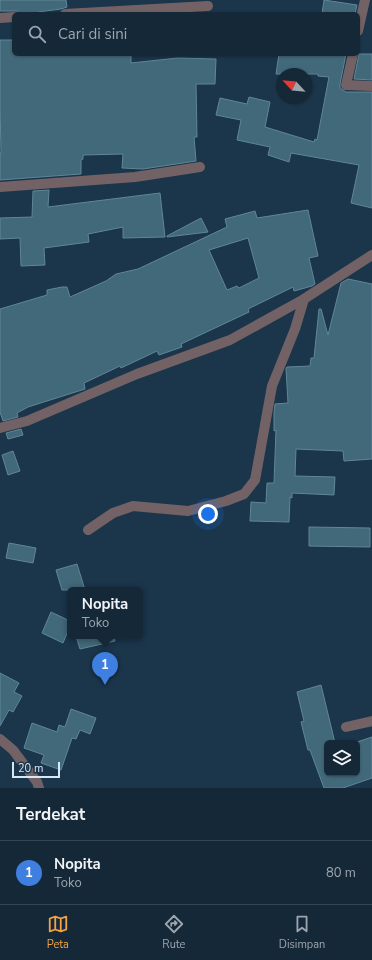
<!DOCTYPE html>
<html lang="id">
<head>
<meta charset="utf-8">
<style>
	:root { --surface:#142838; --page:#1d3040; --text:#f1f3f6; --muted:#9da6ae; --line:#334453; --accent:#f4a344 }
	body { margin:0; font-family:"Nunito Sans",sans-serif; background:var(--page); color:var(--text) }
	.controls { position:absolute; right:12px; bottom:12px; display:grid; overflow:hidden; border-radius:6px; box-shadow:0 1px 3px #0004 }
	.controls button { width:36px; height:36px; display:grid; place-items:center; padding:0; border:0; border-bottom:1px solid var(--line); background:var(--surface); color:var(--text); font:20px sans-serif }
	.compass { position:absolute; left:276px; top:68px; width:36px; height:36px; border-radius:50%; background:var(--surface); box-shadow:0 1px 3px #0004; rotate:296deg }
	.scale { position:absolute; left:12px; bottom:10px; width:48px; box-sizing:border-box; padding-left:4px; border:2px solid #d8e7f6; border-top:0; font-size:11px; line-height:14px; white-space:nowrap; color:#d8e7f6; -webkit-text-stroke:3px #1b354b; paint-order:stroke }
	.you { position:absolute; left:208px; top:514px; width:14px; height:14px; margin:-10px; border:3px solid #fff; border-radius:50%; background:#1a73e8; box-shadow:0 0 0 6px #1a73e833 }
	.badge { display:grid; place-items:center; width:26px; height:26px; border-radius:50%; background:var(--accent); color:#fff; font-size:13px; font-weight:700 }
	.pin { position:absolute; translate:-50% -33px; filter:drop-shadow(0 1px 2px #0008) }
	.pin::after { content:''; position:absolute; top:21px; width:14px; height:12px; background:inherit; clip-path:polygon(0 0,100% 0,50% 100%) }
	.popup { position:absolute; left:67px; top:587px; width:76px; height:52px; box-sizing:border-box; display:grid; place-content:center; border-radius:6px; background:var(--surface); filter:drop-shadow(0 1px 3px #0005); font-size:13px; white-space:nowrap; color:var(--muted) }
	.popup b { font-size:15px; color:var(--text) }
	.popup::after { content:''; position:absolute; left:50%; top:100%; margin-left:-8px; border:8px solid transparent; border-top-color:var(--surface) }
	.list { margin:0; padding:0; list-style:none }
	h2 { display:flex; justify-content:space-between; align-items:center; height:52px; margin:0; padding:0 16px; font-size:17px }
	h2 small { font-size:13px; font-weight:400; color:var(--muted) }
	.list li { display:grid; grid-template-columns:26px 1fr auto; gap:12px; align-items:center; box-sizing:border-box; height:64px; padding:0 16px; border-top:1px solid var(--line) }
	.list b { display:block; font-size:15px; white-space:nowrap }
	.list p { margin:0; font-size:13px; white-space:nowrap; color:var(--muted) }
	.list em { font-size:13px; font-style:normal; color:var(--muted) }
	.icon { flex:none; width:22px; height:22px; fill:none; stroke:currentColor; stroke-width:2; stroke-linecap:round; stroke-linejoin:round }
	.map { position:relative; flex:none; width:372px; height:788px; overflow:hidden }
	.search { position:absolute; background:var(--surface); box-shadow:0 1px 3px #0004; left:12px; right:12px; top:12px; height:44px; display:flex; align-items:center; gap:10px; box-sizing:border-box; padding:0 14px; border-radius:6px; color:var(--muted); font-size:15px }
	.sheet { height:116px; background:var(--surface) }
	nav { display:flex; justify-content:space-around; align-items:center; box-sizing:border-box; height:56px; border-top:1px solid var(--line); background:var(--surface); font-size:11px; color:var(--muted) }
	nav a { display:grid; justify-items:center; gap:2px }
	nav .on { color:var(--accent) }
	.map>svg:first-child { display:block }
	.building { fill:#42697a; stroke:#5f8798; fill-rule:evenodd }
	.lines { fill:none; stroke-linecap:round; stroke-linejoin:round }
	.minor { stroke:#736265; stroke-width:10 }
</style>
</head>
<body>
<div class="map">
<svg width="372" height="788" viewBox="0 0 372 788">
	<rect width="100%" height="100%" fill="#1b354b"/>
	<g class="building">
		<polygon points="0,0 66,0 67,7 61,9 38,12 38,13 20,14 17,11 0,11"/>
		<polygon points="324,0 357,5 355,14 322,14"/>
		<polygon points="0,40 14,40 14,54 131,54 131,63 178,58 216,59 215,84 196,84 197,137 194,137 196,161 143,169 122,168 123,154 83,155 83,159 81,160 81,174 0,180 0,153 1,153 0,104"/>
		<polygon points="279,54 346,54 340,84 340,88 346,92 372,92 372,208 351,203 359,165 291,153 289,162 268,155 270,147 237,140 241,120 216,115 220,98 247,104 249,97 270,102 265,127 314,142 315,139 317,140 329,77 318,76 318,74 276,74"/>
		<polygon points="359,54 372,54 372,80 354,79"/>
		<polygon points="49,190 48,207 160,193 165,237 123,238 123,227 88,234 89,242 44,248 45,265 21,266 20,238 0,239 0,218 32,217 33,191"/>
		<path d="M308,210L318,256L309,258L315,284L312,286L294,291L293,287L248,309L249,312L181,344L182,347L159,355L157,351L121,368L120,366L84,383L85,389L28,407L17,413L18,417L3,421L0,412V309L47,295V290L62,287H67L70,297L106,281L116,274L138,269L227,227L225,219L255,211L257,218ZM248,238L259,278L239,288L237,286L227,290L209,250Z"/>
		<polygon points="201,218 208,232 167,237 167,236"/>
		<polygon points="348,279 372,284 372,459 344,461 343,451 296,449 295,476 335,477 334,495 292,493 292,498 290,497 289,522 250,521 251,502 266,503 267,483 274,483 276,430 274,431 274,413 275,404 288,403 286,368 287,367 310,366 311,358 314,358 319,309 321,309 328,335 341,283"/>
		<polygon points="21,429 23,435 8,439 6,433"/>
		<polygon points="13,451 20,471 8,475 2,455"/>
		<polygon points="309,527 370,528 370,547 309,546"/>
		<polygon points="9,543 36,548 33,563 6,558"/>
		<polygon points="77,564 85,590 62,590 56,570"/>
		<polygon points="51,612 70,621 70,626 63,643 42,633"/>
		<polygon points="76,636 114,636 115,641 80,649"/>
		<polygon points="0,673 19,683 14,692 22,696 13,712 9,710 0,726"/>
		<polygon points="321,685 335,743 327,743 327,773 357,773 357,742 372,737 372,778 343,788 324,788 310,750 308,750 301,722 304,721 297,692"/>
		<polygon points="71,709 96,718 90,734 80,730 76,739 72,738 61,770 41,763 44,755 24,748 32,723 57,732 59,725 65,727"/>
	</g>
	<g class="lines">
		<g class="minor">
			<polyline points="65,14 208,6"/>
			<polyline points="0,18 14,17"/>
			<polyline points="358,31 365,0"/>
			<polyline points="353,54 346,85 372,86"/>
			<polyline points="0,187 135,177 200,167"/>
			<polyline points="0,428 27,421 137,374 230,340 304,299 372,255"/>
			<polyline points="88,530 113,513 133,506 188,511 226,501 244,494 255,480 272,386 295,329 304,299"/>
			<polyline points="346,727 372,721"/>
			<polyline points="0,739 13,750 37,782 39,788"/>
		</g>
	</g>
</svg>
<div class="controls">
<button><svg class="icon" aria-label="layers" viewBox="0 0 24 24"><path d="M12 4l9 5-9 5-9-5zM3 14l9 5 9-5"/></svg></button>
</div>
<svg class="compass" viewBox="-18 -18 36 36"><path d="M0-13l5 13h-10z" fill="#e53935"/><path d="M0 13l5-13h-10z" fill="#9da6ae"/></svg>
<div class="scale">20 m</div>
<div class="you"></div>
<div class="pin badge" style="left:105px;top:685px;background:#3f7fe0">1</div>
<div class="popup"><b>Nopita</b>Toko</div>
<div class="search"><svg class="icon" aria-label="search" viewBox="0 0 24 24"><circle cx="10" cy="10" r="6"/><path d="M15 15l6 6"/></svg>Cari di sini</div>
</div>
<section class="sheet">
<h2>Terdekat<small></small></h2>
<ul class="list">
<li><span class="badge" style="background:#3f7fe0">1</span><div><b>Nopita</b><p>Toko</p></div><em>80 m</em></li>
</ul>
</section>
<nav>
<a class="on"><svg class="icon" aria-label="map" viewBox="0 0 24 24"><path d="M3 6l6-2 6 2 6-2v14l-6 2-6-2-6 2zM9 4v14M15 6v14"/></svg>Peta</a>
<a><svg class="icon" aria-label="directions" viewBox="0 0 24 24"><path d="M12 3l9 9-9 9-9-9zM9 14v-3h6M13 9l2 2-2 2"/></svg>Rute</a>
<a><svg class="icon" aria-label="saved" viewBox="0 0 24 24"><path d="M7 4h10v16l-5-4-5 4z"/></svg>Disimpan</a>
</nav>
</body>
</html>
